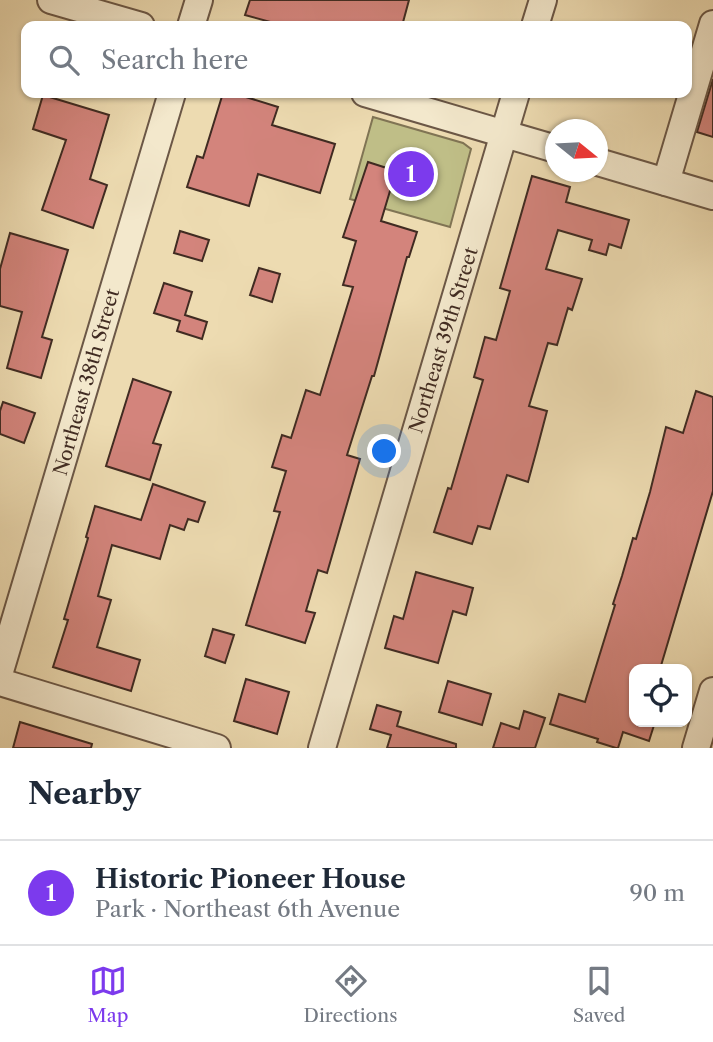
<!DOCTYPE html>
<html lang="en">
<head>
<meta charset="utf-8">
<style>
	:root { --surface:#fff; --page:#f2f2f3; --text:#1f2937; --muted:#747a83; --line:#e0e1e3; --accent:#7c3aed }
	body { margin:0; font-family:"Libre Caslon Text",serif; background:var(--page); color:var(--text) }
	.controls { position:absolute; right:21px; bottom:21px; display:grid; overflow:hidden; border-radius:14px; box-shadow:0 2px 5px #0004 }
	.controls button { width:63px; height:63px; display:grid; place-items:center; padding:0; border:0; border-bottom:2px solid var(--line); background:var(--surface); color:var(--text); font:35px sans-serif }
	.compass { position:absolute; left:545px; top:119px; width:63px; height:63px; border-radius:50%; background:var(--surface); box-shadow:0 2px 5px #0004; rotate:108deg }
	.you { position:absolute; left:385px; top:452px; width:24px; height:24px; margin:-18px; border:5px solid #fff; border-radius:50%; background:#1a73e8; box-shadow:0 0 0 10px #1a73e833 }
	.badge { display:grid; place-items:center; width:46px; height:46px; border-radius:50%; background:var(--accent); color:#fff; font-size:23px; font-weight:700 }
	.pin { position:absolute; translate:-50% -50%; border:4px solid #fff; box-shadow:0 2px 7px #0006 }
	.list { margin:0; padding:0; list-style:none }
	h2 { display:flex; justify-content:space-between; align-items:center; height:91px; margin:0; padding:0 28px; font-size:30px }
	h2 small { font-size:23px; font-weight:400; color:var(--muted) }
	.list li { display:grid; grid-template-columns:46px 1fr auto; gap:21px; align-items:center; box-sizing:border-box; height:105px; padding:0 28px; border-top:2px solid var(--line) }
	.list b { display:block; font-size:26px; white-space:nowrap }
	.list p { margin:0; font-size:23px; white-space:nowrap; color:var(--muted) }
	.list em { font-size:23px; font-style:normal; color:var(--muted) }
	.icon { flex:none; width:38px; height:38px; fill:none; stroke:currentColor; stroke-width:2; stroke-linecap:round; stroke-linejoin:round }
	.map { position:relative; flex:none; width:713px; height:748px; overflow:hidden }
	.search { position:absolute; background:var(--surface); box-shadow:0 2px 5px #0004; left:21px; right:21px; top:21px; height:77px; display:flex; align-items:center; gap:18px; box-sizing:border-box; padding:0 24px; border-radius:14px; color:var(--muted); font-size:26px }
	.sheet { height:196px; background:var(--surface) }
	nav { display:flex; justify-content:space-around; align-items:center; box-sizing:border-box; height:98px; border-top:2px solid var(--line); background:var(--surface); font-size:19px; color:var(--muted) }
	nav a { display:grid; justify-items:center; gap:4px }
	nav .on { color:var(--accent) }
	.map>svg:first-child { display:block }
	.green { fill:#bfbe87; stroke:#807454; stroke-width:2 }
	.building { fill:#d3847c; stroke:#402b22; stroke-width:2 }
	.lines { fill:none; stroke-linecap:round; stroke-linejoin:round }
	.minor-casing { stroke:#6b5746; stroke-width:30 }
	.minor { stroke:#f3e8cc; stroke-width:26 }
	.labels { text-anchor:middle; stroke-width:6; stroke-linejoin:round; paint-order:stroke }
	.street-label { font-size:19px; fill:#402b22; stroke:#f3e8cc }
</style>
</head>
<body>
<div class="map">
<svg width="713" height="748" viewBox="0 0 713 748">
	<rect width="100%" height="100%" fill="#eddbb1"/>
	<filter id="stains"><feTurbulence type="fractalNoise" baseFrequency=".00286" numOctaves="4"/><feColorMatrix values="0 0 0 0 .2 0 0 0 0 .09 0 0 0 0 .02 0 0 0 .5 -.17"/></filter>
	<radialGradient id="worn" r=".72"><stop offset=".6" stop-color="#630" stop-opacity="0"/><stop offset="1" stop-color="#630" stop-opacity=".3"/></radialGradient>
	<polygon class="green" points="373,117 463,143 471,149 450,227 350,199"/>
	<g class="building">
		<polygon points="250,0 409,0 402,26 285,26 245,15"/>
		<polygon points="713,79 713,137 697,132"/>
		<polygon points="223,93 233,93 278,107 272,125 335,144 320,193 258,174 249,206 187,187 197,156 203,158"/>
		<polygon points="43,95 109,115 90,179 107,185 93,228 42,210 66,140 33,129"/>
		<polygon points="368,162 396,171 381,221 417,232 409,257 407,257 374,376 372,376 347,455 360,459 327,573 318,570 306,611 315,613 305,643 246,625 280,512 274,511 286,471 272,467 282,435 291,438 306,390 320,395 353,287 343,285 356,241 343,237"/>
		<polygon points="532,176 570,187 566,202 629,220 621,248 609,244 606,255 589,250 592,240 558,230 546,269 582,279 572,310 568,308 557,345 548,343 529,406 547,411 537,449 528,482 507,475 490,529 478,526 472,544 434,532 448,488 451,489 483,380 474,377 485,337 496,340 510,291 500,288"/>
		<polygon points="180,231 209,240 202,261 174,253"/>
		<polygon points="10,233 68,250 42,337 52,340 41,378 7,368 22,312 0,306 0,269"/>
		<polygon points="259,268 280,274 272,302 250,295"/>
		<polygon points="164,283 192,292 185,315 207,322 202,339 177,331 180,321 154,313"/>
		<polygon points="133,379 171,392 153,443 161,445 150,480 106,466"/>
		<polygon points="696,391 713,397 713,491 660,669 634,669 634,722 655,722 649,741 623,732 618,748 616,748 597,742 598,739 550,724 559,694 585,702 615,605 613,604 622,576 633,538 636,539 650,492 666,427 683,433"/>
		<polygon points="3,402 35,413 24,443 0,434 0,411"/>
		<polygon points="153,484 205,502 198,522 188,519 184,530 170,525 160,559 112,545 98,596 111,600 97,647 140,660 131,691 53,667 68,620 64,619 88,538 86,537 95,506 141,520"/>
		<polygon points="416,572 473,588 466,615 453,611 438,663 385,648 394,616 403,619"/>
		<polygon points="213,629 234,635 225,663 205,656"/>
		<polygon points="246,679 289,692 277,734 234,721"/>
		<polygon points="448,681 491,694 482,725 439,712"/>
		<polygon points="377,705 401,712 397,726 456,744 456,748 387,748 391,735 370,729"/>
		<polygon points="524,711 545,718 535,748 493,748 501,723 519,729"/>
		<polygon points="20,722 92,744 91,748 13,748"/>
	</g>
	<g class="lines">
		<defs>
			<g id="minor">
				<polyline points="51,0 141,26"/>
				<polyline points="191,26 199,0"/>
				<polyline points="535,26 543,0"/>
				<polyline points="365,93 556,149"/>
				<polyline points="598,162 713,196"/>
				<polyline points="666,182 713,24"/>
				<polyline points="0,671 172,93"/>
				<polyline points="0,682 217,748"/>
				<polyline points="322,748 516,93"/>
				<polyline points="696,748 713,691"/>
			</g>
		</defs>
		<use href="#minor" class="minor-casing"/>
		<use href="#minor" class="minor"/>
	</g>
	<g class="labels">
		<g class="street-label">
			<text transform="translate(443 340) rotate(-73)" y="7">Northeast 39th Street</text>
			<text transform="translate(86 382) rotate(-74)" y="7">Northeast 38th Street</text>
		</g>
	</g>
	<rect width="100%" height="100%" filter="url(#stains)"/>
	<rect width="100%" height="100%" fill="url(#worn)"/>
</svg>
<div class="controls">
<button><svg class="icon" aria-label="locate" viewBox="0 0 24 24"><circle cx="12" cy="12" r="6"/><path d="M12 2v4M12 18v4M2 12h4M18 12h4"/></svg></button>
</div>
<svg class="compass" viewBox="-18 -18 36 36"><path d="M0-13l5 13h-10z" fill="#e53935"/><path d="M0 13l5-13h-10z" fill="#747a83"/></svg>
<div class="you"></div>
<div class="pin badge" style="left:411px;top:174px">1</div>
<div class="search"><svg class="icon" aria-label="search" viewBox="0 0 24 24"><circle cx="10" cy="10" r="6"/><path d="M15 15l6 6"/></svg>Search here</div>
</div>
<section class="sheet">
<h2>Nearby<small></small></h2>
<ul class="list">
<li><span class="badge">1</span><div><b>Historic Pioneer House</b><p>Park · Northeast 6th Avenue</p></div><em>90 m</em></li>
</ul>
</section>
<nav>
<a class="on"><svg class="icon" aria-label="map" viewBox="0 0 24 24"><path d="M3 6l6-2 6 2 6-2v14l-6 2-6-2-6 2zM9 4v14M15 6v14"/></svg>Map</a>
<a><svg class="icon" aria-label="directions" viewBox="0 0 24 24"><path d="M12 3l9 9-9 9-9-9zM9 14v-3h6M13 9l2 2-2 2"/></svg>Directions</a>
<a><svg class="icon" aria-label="saved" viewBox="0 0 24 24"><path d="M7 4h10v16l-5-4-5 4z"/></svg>Saved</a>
</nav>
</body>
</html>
